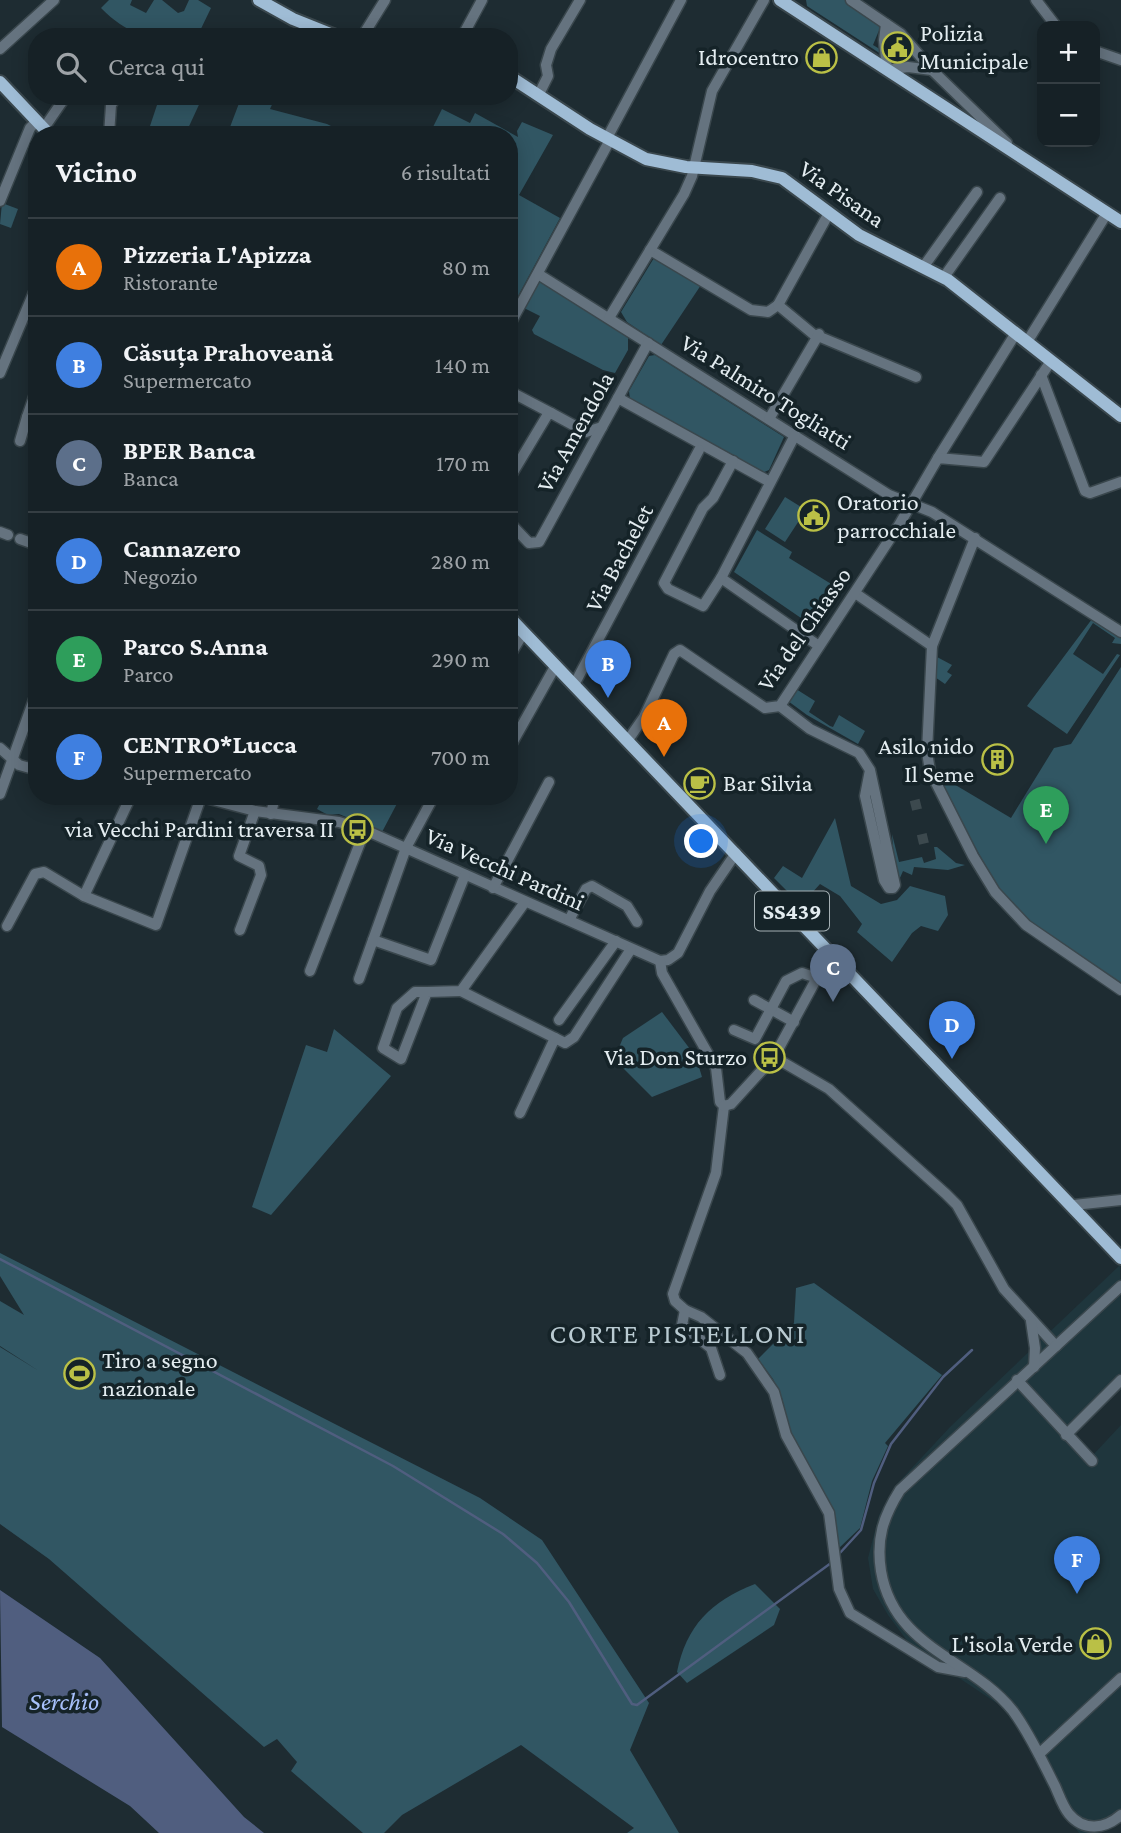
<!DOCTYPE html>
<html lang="it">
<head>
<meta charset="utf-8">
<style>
	:root { --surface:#162126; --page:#1f292e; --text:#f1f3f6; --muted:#9ea3a7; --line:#353e43; --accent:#8bbbb9 }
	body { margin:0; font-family:"Crimson Pro",serif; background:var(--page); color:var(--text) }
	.controls { position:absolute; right:21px; top:21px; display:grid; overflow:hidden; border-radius:14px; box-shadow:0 4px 18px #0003 }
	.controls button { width:63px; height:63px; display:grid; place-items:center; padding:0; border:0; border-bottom:2px solid var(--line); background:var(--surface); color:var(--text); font:35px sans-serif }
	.you { position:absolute; left:702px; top:842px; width:24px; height:24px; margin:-18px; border:5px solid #fff; border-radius:50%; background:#1a73e8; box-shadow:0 0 0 10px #1a73e833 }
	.badge { display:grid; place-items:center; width:46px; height:46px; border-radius:50%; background:var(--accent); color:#fff; font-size:23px; font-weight:700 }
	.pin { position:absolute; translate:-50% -58px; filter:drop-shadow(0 2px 4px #0008) }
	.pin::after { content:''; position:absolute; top:37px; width:24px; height:21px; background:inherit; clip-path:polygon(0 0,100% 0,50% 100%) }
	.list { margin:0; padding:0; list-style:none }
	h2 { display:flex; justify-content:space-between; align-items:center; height:91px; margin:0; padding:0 28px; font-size:30px }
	h2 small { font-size:23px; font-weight:400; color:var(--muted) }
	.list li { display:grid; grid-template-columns:46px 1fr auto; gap:21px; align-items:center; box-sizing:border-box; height:98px; padding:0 28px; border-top:2px solid var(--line) }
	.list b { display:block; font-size:26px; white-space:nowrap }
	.list p { margin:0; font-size:23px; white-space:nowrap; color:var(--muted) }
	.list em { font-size:23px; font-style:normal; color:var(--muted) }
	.icon { flex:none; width:38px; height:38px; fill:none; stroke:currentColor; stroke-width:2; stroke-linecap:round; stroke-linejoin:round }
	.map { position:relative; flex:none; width:1121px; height:1833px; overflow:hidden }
	.search { position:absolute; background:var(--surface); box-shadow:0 4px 18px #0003; left:28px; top:28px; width:490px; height:77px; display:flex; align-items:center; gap:18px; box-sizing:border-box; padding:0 24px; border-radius:28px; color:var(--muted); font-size:26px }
	.panel { position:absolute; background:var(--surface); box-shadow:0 4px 18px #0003; left:28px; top:126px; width:490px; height:679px; border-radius:28px }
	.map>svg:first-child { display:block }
	.built { fill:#1f363d }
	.green { fill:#315663 }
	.water { fill:#505e7f }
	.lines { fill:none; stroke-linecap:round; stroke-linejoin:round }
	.stream { stroke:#505e7f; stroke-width:2.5 }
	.minor-tunnel { stroke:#3c494e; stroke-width:10; stroke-dasharray:10 5; stroke-linecap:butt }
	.minor-casing { stroke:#3a474d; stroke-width:13 }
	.major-casing { stroke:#3a474d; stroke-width:16 }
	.minor { stroke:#65737f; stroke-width:10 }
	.major { stroke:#9fbcd5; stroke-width:12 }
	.labels { text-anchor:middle; stroke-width:7; stroke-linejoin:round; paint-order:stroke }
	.shield { fill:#152328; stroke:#a5b0b4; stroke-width:2 }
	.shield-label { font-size:23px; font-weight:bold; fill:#e3ecf0 }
	.poi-label { font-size:24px; fill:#e3ecf0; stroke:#152328; text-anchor:end }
	.street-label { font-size:24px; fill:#e3ecf0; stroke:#152328 }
	.water-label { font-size:26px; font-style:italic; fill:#a7c0fa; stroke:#152328 }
	.quarter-label { font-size:28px; letter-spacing:2px; fill:#b9cad1; stroke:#152328 }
</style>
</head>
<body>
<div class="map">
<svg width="1121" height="1833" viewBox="0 0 1121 1833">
	<rect width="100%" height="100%" fill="#1e2c32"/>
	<polygon class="built" points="1120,1265 1121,1373 1066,1428 1093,1455 1121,1425 1121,1822 1097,1833 1079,1833 1051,1793 1020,1731 1001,1706 911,1646 888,1615 873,1589 868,1558 879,1515 896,1485 950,1427"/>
	<g class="green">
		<path d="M109,0H132L130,5L146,13L154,0H162L178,13L184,11L189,0H198L211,8L197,37C153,37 134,41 101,8Z"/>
		<polygon points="806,0 847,0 882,23 873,45 883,51 881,54 807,6"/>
		<polygon points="160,96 203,96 185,135 147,135"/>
		<polygon points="239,96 276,96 270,109 327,124 349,135 227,135 241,98"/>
		<polygon points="442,109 470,123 475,113 518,137 517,131 522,122 553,135 519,195 560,218 516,300 509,299 509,135 429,135"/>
		<polygon points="2,203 18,209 11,228 0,224"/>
		<polygon points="654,258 701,285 661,345 627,322 621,312"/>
		<polygon points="542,280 628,336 628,350 615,373 603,370 534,334 532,330 540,316 524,308 538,281"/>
		<polygon points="655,355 784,437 769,470 762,473 630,399 629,391 649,356"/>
		<polygon points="785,497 806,510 785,542 765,529"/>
		<polygon points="757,530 792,552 789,558 841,590 817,629 734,572"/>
		<polygon points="1092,619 1121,636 1121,644 1112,643 1115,638 1093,623 1073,654 1103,674 1117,654 1120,655 1067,734 1027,706"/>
		<polygon points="937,657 952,665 947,672 952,675 945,684 932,675"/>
		<polygon points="1121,667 1121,984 1034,927 1003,897 939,782 942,777 1011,818 1054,748 1071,744"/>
		<polygon points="796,689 815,701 809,712 830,726 833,727 839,715 865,731 858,744 807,715 788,701"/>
		<polygon points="324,796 401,796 382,832 339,814 328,815 317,809"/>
		<polygon points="835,818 851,886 881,904 897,900 910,886 945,896 948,915 938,931 921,926 912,933 892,962 857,932 862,924 840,896 820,884 801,905 774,878 783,866 802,878"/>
		<polygon points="892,834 899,862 922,857 924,863 936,859 934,847 937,847 956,863 965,865 948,870 914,867 912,875 903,871 896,887"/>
		<polygon points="662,1012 696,1057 702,1077 652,1097 614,1059 623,1038"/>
		<polygon points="334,1029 391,1076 271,1215 252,1207 306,1045 327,1052"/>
		<polygon points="0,1253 480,1498 542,1540 649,1703 630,1750 679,1833 627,1833 634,1828 521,1745 402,1815 384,1833 363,1833 291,1771 297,1762 277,1739 264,1747 49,1559 0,1524 0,1347 39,1371 0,1346 0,1301 24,1315 0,1276"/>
		<polygon points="814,1283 942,1375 885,1443 888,1446 872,1481 860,1528 838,1549 834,1515 791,1435 782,1398 773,1379 758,1359 794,1323 796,1288"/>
		<path d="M755,1584L780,1609L774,1625L687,1683L677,1672C686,1626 711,1601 755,1584Z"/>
	</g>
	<polygon class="water" points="0,1590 100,1658 244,1817 264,1833 159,1833 130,1806 2,1727"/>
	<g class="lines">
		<g class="stream">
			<polyline points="0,1259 393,1466 503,1534 537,1563 569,1602 632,1704 637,1705 831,1563"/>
			<polyline points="839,1554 861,1530 874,1483 891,1444 943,1377 972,1350"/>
		</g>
		<g class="minor-tunnel">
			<polyline points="911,806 923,803"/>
			<polyline points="918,840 931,837"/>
		</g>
		<defs>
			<g id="minor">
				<polyline points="851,0 901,34 932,70 1007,143"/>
				<polyline points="1036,0 1056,26"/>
				<polyline points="886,24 884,40 887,70 908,67 932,70"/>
				<polyline points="362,37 385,0"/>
				<polyline points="462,37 482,0"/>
				<polyline points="0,49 54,0"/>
				<polyline points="1095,51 1121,60"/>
				<polyline points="539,94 548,76 546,65 551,49 580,0"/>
				<polyline points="44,128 66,96"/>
				<polyline points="109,135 111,105 117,96"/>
				<polyline points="607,138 681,0"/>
				<polyline points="0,201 30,128 37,121"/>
				<polyline points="650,250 751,310 768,312 778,305 829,213"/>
				<polyline points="924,266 977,192"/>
				<polyline points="538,274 889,495 932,512 1121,632"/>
				<polyline points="944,277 1000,198"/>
				<polyline points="778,305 813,334 916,377"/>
				<polyline points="609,318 684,194 692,176 712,91 764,0"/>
				<polyline points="509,326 610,140"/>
				<polyline points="1027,342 1107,213"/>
				<polyline points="0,373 37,285"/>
				<polyline points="1041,375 1085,491 1090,493 1121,482"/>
				<polyline points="509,391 551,413"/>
				<polyline points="618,398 770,482"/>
				<polyline points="27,417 37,388"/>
				<polyline points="769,419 819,334"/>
				<polyline points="795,435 721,578 819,646"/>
				<polyline points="20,441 27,417 37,421"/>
				<polyline points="938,458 1016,333"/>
				<polyline points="509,479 548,414 551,413 586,432 602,427"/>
				<polyline points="509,522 529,543 539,542 648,343"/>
				<polyline points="0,532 8,535"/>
				<polyline points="20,539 37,545"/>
				<polyline points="721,578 703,606 668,589 664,583 703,508 713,498 733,461"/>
				<polyline points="855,593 932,646 927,752 930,771 973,856 995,892 1026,925 1121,990"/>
				<polyline points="932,646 975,538"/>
				<polyline points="509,657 524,632"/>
				<polyline points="574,685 699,450"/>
				<polyline points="780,706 810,729 859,753 870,770 895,885 893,888 889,888 884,880 865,796 870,770"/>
				<polyline points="628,740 644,717 674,654 680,650 765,708 780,706 899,525 938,458 984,462 1051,361"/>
				<polyline points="511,745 556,665"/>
				<polyline points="0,748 19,765 37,770"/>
				<polyline points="0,794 37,691"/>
				<polyline points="198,796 255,811 339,822 365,830 660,961 668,960 678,953 710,891 736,853"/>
				<polyline points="271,814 275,796"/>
				<polyline points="493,888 549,782"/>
				<polyline points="84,896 131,796"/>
				<polyline points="569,920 586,889 592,886 627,906 637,922"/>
				<polyline points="7,926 35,874 44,872 84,896 156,925 201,797"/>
				<polyline points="240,930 261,875 259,866 239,856 255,811"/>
				<polyline points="373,940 431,960 465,875"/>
				<polyline points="660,961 662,973 716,1068 720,1102 724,1106 716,1173 673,1294 675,1301 685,1310 701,1317 747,1353 774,1392 786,1435 829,1513 839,1589 850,1613 938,1667 965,1672"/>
				<polyline points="310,971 365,830"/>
				<polyline points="359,979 406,848 434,796"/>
				<polyline points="461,991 555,1038 520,1113"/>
				<polyline points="427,992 415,992 397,1008 383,1048 401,1059 427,992 461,991 525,902"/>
				<polyline points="754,1000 794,1022"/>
				<polyline points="559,1020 616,941"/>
				<polyline points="734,1030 755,1039 786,981 802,973 817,978"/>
				<polyline points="555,1038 565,1043 574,1037 631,949"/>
				<polyline points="774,1057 829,1089 946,1194 957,1205 1004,1289 1056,1346"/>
				<polyline points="724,1106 731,1104 774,1057 831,952"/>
				<polyline points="1074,1205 1121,1200"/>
				<path d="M1121,1286L900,1490C883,1517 876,1539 881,1571C894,1649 971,1658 1013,1711C1030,1734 1042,1761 1055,1786C1059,1795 1063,1807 1069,1814C1084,1832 1105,1829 1121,1815"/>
				<polyline points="685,1310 682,1325 711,1348 720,1375"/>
				<polyline points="1031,1321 1035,1348 1034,1367"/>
				<polyline points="1017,1380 1092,1461"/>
				<polyline points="1066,1435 1121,1380"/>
				<polyline points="1039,1754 1121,1678"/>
			</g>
			<g id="major">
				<polyline points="259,0 293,19 338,37"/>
				<polyline points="780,0 1121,222"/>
				<polyline points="509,76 590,129 646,159 686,167 752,171 782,178 859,235 948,280 1121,416"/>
				<polyline points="0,82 50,135"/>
				<polyline points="509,617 1121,1258"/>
			</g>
		</defs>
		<use href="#minor" class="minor-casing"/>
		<use href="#major" class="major-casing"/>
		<use href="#minor" class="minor"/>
		<use href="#major" class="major"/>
	</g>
	<defs>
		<symbol id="civic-ring" viewBox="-11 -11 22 22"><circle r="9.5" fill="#152328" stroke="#bac046" stroke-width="1.5"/><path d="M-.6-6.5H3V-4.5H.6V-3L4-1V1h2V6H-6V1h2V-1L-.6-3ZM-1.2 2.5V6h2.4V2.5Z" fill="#bac046"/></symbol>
		<symbol id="shop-ring" viewBox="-11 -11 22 22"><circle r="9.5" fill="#152328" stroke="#bac046" stroke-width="1.5"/><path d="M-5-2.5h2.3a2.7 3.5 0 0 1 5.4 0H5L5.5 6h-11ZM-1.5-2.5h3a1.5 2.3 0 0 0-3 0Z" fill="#bac046"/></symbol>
		<symbol id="building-ring" viewBox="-11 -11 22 22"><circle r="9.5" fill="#152328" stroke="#bac046" stroke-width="1.5"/><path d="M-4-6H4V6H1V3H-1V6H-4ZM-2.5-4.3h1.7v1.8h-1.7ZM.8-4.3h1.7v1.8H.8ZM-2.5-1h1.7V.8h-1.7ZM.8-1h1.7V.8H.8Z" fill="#bac046"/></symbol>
		<symbol id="cafe-ring" viewBox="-11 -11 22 22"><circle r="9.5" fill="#152328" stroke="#bac046" stroke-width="1.5"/><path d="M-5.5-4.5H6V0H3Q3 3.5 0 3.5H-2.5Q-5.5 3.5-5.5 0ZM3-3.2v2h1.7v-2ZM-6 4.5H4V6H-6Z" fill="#bac046"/></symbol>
		<symbol id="bus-ring" viewBox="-11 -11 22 22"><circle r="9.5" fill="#152328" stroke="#bac046" stroke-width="1.5"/><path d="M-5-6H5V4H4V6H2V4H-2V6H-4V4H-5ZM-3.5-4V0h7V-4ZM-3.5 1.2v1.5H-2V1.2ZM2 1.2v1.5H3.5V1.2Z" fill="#bac046"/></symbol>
		<symbol id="stadium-ring" viewBox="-11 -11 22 22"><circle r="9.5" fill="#152328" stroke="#bac046" stroke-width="1.5"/><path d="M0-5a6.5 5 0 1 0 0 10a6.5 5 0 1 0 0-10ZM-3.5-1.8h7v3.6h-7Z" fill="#bac046"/></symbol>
	</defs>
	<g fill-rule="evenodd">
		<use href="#civic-ring" x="880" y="30" width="35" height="35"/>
		<use href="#shop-ring" x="804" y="40" width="35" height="35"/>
		<use href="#civic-ring" x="796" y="498" width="35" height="35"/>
		<use href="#building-ring" x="980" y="742" width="35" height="35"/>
		<use href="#cafe-ring" x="682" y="766" width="35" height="35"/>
		<use href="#bus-ring" x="340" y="812" width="35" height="35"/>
		<use href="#bus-ring" x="752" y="1040" width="35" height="35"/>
		<use href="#stadium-ring" x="62" y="1356" width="35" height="35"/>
		<use href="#shop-ring" x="1078" y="1626" width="35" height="35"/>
	</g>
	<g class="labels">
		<rect class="shield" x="755" y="891.5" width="74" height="39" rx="5"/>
		<g class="shield-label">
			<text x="792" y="919">SS439</text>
		</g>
		<g class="poi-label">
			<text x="920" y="41" text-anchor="start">Polizia<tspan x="920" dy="28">Municipale</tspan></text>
			<text x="799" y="65">Idrocentro</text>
			<text x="837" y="510" text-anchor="start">Oratorio<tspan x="837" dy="28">parrocchiale</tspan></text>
			<text x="974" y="754">Asilo nido<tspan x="974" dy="28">Il Seme</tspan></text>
			<text x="723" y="791" text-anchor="start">Bar Silvia</text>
			<text x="334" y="837">via Vecchi Pardini traversa II</text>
			<text x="747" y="1065">Via Don Sturzo</text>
			<text x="102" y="1368" text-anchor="start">Tiro a segno<tspan x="102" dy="28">nazionale</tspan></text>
			<text x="1073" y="1652">L'isola Verde</text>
		</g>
		<g class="street-label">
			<text transform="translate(842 194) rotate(35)" y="8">Via Pisana</text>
			<text transform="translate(766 392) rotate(32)" y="8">Via Palmiro Togliatti</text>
			<text transform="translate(575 432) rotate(-61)" y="8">Via Amendola</text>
			<text transform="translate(619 558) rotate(-62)" y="8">Via Bachelet</text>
			<text transform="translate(804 629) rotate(-55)" y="8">Via del Chiasso</text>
			<text transform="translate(505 869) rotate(24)" y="8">Via Vecchi Pardini</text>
		</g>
		<g class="water-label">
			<text x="64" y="1710">Serchio</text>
		</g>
		<g class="quarter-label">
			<text x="678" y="1343">CORTE PISTELLONI</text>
		</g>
	</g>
</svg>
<div class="controls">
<button>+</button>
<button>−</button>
</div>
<div class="you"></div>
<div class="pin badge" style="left:664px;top:757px;background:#e8710a">A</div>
<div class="pin badge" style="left:608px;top:698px;background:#3f7fe0">B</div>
<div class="pin badge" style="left:833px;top:1002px;background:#5c6f8a">C</div>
<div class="pin badge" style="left:952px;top:1059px;background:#3f7fe0">D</div>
<div class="pin badge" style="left:1046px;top:844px;background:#2e9e5b">E</div>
<div class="pin badge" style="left:1077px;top:1594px;background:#3f7fe0">F</div>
<div class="search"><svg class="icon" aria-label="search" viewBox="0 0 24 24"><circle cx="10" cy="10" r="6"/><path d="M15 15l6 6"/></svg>Cerca qui</div>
<section class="panel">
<h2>Vicino<small>6 risultati</small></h2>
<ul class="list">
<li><span class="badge" style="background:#e8710a">A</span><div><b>Pizzeria L'Apizza</b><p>Ristorante</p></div><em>80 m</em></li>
<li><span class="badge" style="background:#3f7fe0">B</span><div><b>Căsuța Prahoveană</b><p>Supermercato</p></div><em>140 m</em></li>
<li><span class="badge" style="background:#5c6f8a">C</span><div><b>BPER Banca</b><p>Banca</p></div><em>170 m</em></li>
<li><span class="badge" style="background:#3f7fe0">D</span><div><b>Cannazero</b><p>Negozio</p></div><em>280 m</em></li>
<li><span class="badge" style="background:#2e9e5b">E</span><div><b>Parco S.Anna</b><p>Parco</p></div><em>290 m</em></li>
<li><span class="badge" style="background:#3f7fe0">F</span><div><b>CENTRO*Lucca</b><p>Supermercato</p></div><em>700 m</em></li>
</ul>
</section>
</div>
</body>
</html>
